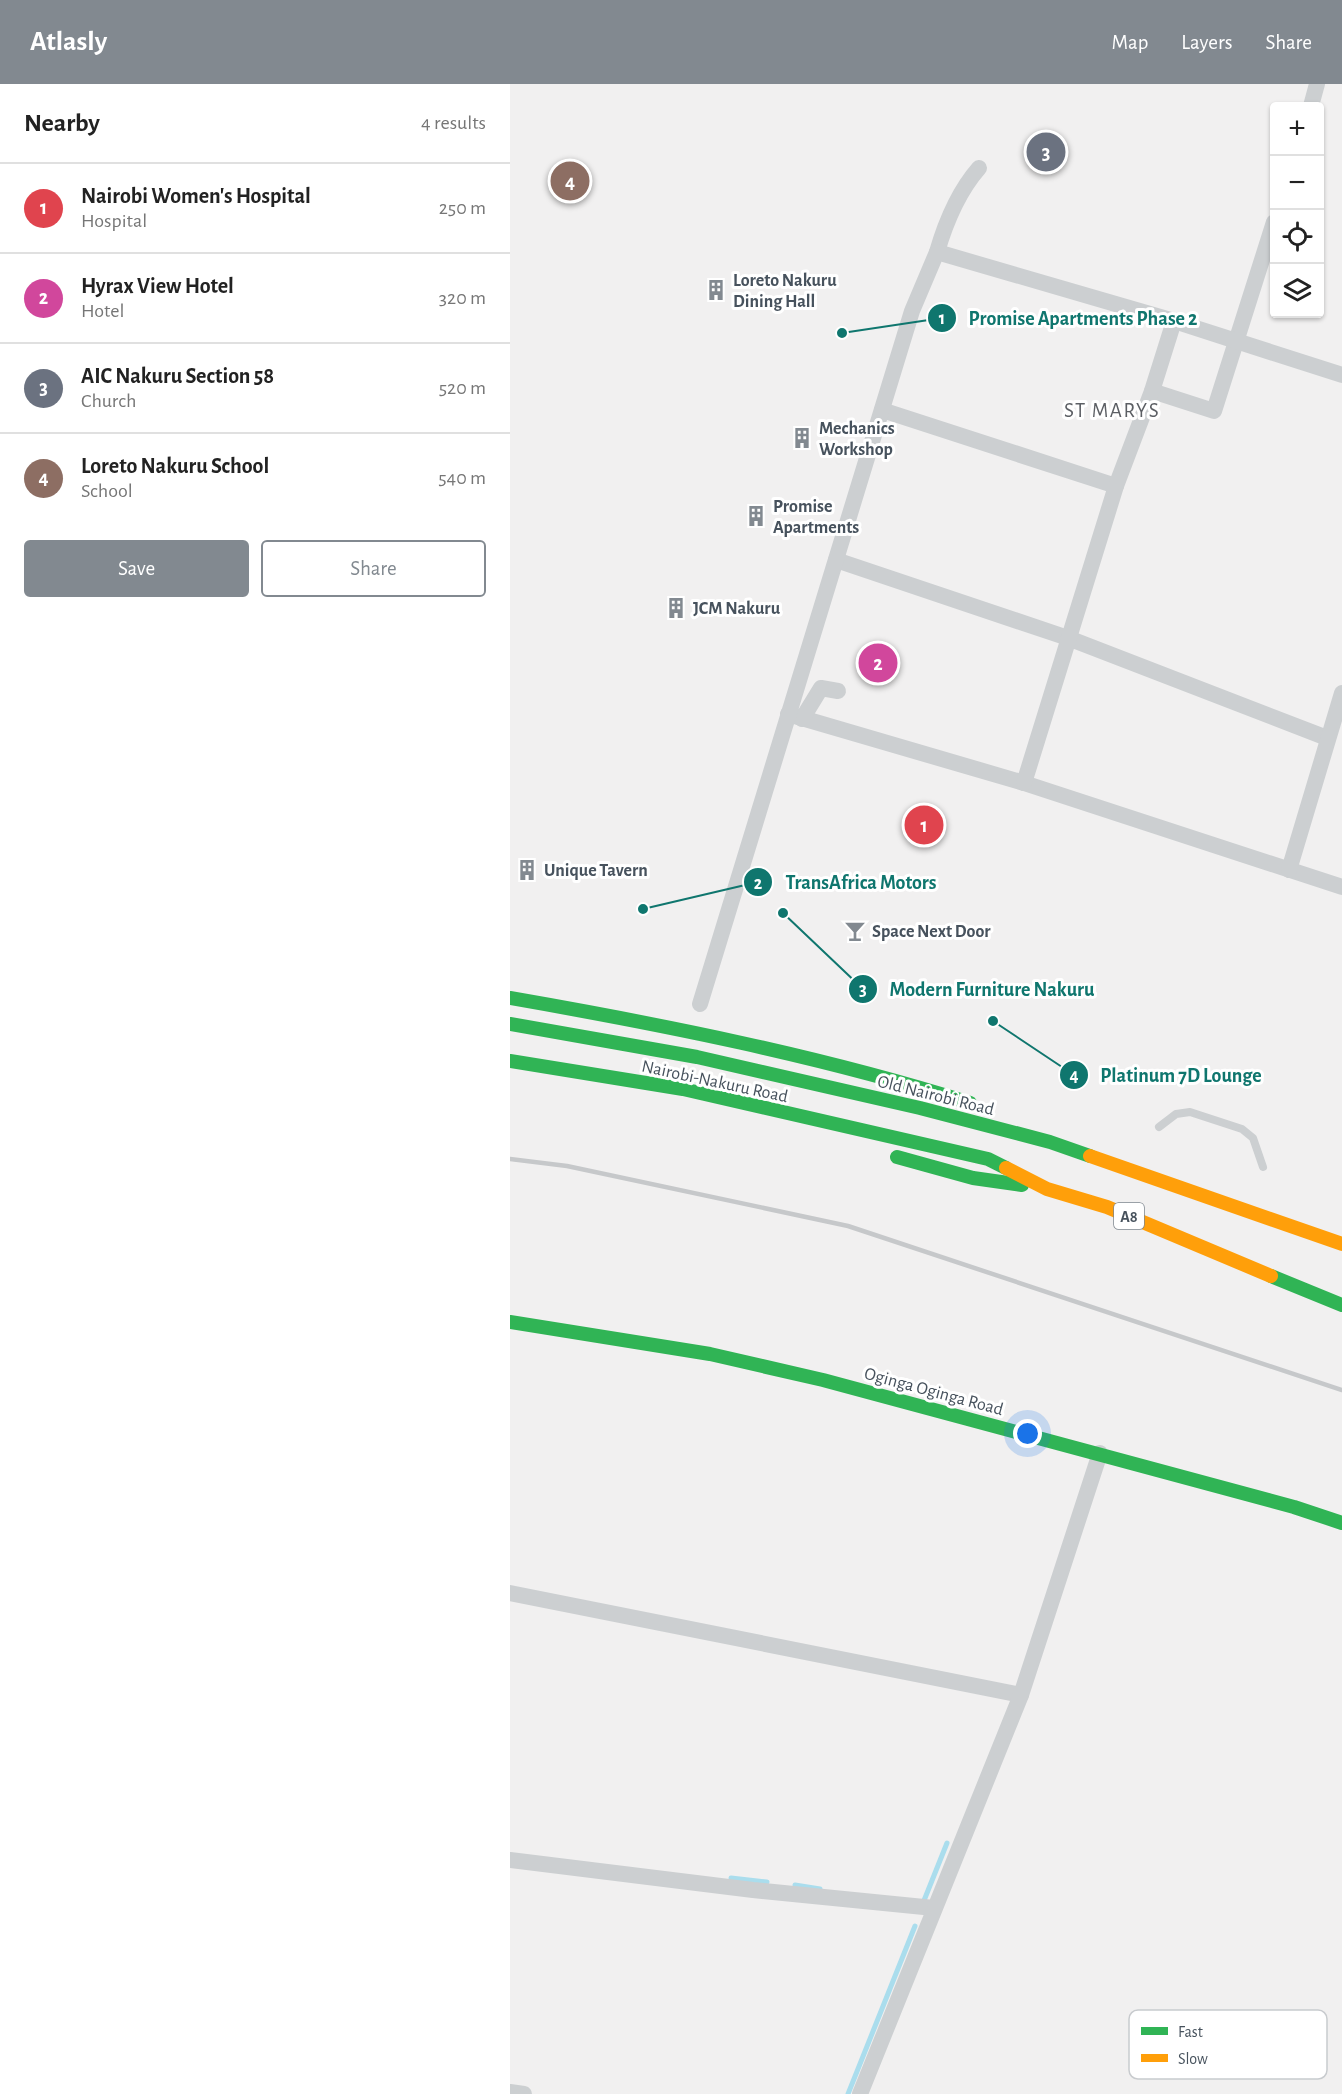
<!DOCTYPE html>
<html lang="en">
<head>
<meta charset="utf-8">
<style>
	:root { --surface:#fff; --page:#f6f6f6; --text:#222; --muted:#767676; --line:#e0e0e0; --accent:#828990 }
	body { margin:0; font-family:"Alegreya Sans",sans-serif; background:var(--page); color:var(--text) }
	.controls { position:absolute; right:18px; top:18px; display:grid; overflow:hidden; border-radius:6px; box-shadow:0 2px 4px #0004 }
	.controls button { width:54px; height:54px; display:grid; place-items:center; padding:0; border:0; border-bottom:2px solid var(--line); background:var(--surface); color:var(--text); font:30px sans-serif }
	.you { position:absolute; left:518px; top:1350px; width:21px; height:21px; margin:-15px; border:4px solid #fff; border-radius:50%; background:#1a73e8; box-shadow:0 0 0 9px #1a73e833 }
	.badge { display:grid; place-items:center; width:39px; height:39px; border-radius:50%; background:var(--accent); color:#fff; font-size:20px; font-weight:700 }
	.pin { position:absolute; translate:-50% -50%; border:3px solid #fff; box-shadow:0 2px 6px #0006 }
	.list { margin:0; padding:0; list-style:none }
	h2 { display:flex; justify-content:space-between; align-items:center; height:78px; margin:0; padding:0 24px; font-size:26px }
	h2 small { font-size:20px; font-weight:400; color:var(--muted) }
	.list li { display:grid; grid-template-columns:39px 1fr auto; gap:18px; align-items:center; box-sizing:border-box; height:90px; padding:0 24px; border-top:2px solid var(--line) }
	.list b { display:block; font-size:22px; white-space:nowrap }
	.list p { margin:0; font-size:20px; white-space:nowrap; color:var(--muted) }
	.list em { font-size:20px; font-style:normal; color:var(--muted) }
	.actions { display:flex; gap:12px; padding:18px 24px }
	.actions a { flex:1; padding:14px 0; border:2px solid var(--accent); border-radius:6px; text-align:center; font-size:21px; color:var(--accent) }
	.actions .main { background:var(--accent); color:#fff }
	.icon { flex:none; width:33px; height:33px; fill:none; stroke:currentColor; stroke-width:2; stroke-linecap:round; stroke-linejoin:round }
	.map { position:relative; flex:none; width:832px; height:2010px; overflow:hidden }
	header { display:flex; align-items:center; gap:36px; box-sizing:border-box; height:84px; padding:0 30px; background:var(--accent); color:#fff }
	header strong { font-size:28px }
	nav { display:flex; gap:33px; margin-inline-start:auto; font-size:21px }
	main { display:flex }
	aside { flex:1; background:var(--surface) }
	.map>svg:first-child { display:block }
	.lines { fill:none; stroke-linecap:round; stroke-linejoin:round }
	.stream { stroke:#aadded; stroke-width:5 }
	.lane { stroke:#cccfd1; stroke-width:8 }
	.street { stroke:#cccfd1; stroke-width:16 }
	.fast { stroke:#30b455; stroke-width:14 }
	.slow { stroke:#ff9f0a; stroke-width:14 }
	.rail { stroke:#c6c8ca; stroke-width:4.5 }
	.labels { text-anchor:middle; stroke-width:6; stroke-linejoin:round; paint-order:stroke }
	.shield { fill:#fff; stroke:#7e868e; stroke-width:1.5 }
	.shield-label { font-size:16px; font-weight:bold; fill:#47525d }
	.poi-label { font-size:18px; font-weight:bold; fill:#47525d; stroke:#fff; text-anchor:start }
	.street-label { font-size:18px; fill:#47525d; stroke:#fff }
	.quarter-label { font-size:21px; letter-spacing:1.5px; fill:#5c5f64; stroke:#fff }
	.key { fill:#fff; stroke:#c8cbce; stroke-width:1.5 }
	.key-label { font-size:16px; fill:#47525d }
	.leader { fill:none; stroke:#0f766e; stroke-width:2 }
	.callout-dot { fill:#0f766e; stroke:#fff; stroke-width:2 }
	.mark-label { font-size:18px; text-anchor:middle; font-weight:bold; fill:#fff }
	.callout-label { font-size:20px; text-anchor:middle; font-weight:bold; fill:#0f766e; stroke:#fff; stroke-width:6; stroke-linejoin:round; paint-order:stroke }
</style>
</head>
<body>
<header>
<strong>Atlasly</strong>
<nav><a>Map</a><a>Layers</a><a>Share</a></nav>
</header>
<main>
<aside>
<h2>Nearby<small>4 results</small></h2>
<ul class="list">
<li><span class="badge" style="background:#e0444e">1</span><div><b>Nairobi Women's Hospital</b><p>Hospital</p></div><em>250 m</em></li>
<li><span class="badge" style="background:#d1479c">2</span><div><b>Hyrax View Hotel</b><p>Hotel</p></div><em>320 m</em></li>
<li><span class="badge" style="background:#6b7280">3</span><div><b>AIC Nakuru Section 58</b><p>Church</p></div><em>520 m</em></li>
<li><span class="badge" style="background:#8d6e63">4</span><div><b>Loreto Nakuru School</b><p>School</p></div><em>540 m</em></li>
</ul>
<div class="actions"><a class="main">Save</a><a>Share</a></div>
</aside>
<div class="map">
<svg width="832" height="2010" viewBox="0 0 832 2010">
	<rect width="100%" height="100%" fill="#f1f0f0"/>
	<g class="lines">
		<g class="stream">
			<polyline points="221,1794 257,1798"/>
			<polyline points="285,1801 310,1805"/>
			<polyline points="413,1819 437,1759"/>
			<polyline points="338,2010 405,1842"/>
		</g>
		<polyline class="lane" points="649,1043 666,1030 680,1028 732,1045 743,1054 753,1083"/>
		<g class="street">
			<polyline points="801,22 807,0"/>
			<path d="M427,168C436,137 448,108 469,84"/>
			<polyline points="642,307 704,327 764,138"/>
			<polyline points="372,326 606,402"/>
			<polyline points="326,476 558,554 817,654"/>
			<polyline points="278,630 514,699 832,803"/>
			<polyline points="292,635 311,604 328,607"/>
			<polyline points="514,699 606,402 642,307 664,237"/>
			<polyline points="779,786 832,609"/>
			<polyline points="190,920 402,227 427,168 664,237 832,291"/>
			<polyline points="0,1509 511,1611"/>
			<polyline points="0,1776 243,1806 424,1824"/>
			<polyline points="0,2008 14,2010"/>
			<polyline points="350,2010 511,1611 590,1369"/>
		</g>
		<g class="fast">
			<path d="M0,914C155,941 310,972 460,1019"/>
			<polyline points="0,940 187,973 410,1024 540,1058 580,1072"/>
			<polyline points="0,977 173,1005 478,1075 496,1084"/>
			<polyline points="387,1073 463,1094 512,1101"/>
			<polyline points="761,1192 832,1221"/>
			<polyline points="0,1238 200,1270 313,1296 784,1423 832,1439"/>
		</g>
		<g class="slow">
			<polyline points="580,1072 832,1160"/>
			<polyline points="496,1084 537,1105 597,1123 761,1192"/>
		</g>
		<polyline class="rail" points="0,1075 57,1082 338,1142 832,1306"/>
	</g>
	<defs>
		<symbol id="building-bare" viewBox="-9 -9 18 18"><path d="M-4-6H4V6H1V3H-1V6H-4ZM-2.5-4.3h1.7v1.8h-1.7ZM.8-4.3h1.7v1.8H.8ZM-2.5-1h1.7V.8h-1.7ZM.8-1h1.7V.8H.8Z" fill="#828990" stroke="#fff" stroke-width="2.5" paint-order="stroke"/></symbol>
		<symbol id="bar-bare" viewBox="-9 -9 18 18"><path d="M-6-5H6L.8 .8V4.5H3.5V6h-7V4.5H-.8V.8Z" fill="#828990" stroke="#fff" stroke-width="2.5" paint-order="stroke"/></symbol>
	</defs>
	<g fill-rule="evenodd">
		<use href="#building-bare" x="191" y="191" width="30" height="30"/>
		<use href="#building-bare" x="277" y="339" width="30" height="30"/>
		<use href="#building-bare" x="231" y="417" width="30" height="30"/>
		<use href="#building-bare" x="151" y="509" width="30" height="30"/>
		<use href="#building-bare" x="2" y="771" width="30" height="30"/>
		<use href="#bar-bare" x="330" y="832" width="30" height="30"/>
	</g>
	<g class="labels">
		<rect class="shield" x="604" y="1119" width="30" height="26" rx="4.5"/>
		<g class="shield-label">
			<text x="619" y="1138">A8</text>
		</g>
		<g class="poi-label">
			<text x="223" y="202">Loreto Nakuru<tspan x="223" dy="21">Dining Hall</tspan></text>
			<text x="309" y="350">Mechanics<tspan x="309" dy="21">Workshop</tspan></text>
			<text x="263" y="428">Promise<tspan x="263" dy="21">Apartments</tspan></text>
			<text x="183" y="530">JCM Nakuru</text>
			<text x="34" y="792">Unique Tavern</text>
			<text x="362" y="853">Space Next Door</text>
		</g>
		<g class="street-label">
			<text transform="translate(205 997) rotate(12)" y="6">Nairobi-Nakuru Road</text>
			<text transform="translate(426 1011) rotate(14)" y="6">Old Nairobi Road</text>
			<text transform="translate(424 1307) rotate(15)" y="6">Oginga Oginga Road</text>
		</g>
		<g class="quarter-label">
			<text x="602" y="333">ST MARYS</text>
		</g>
	</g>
	<rect x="619" y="1926" width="198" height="69" rx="9" class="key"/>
	<rect x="631" y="1943" width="27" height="8" fill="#30b455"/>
	<rect x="631" y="1970" width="27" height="8" fill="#ff9f0a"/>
	<g class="key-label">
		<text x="668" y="1953">Fast</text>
		<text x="668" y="1980">Slow</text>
	</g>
	<path class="leader" d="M332 249L432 234M133 825L248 798M273 829L353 905M483 937L564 991"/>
	<g class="callout-dot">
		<circle cx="332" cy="249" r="6"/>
		<circle cx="133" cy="825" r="6"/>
		<circle cx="273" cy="829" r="6"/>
		<circle cx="483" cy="937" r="6"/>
		<circle cx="432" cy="234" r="15"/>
		<circle cx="248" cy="798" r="15"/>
		<circle cx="353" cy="905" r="15"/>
		<circle cx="564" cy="991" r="15"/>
	</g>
	<g class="mark-label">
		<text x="432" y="240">1</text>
		<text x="248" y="805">2</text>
		<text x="353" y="911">3</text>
		<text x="564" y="997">4</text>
	</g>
	<g class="callout-label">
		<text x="573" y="241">Promise Apartments Phase 2</text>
		<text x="351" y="805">TransAfrica Motors</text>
		<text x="482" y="912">Modern Furniture Nakuru</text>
		<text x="671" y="998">Platinum 7D Lounge</text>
	</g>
</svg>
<div class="controls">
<button>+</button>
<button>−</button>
<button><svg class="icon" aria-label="locate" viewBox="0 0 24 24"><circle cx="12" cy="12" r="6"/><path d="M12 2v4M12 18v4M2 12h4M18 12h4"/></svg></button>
<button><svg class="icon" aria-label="layers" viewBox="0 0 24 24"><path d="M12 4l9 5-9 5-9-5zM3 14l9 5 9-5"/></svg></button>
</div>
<div class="you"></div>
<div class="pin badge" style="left:414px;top:741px;background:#e0444e">1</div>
<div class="pin badge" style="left:368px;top:579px;background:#d1479c">2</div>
<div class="pin badge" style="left:536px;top:68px;background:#6b7280">3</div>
<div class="pin badge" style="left:60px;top:97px;background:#8d6e63">4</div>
</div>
</main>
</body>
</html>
